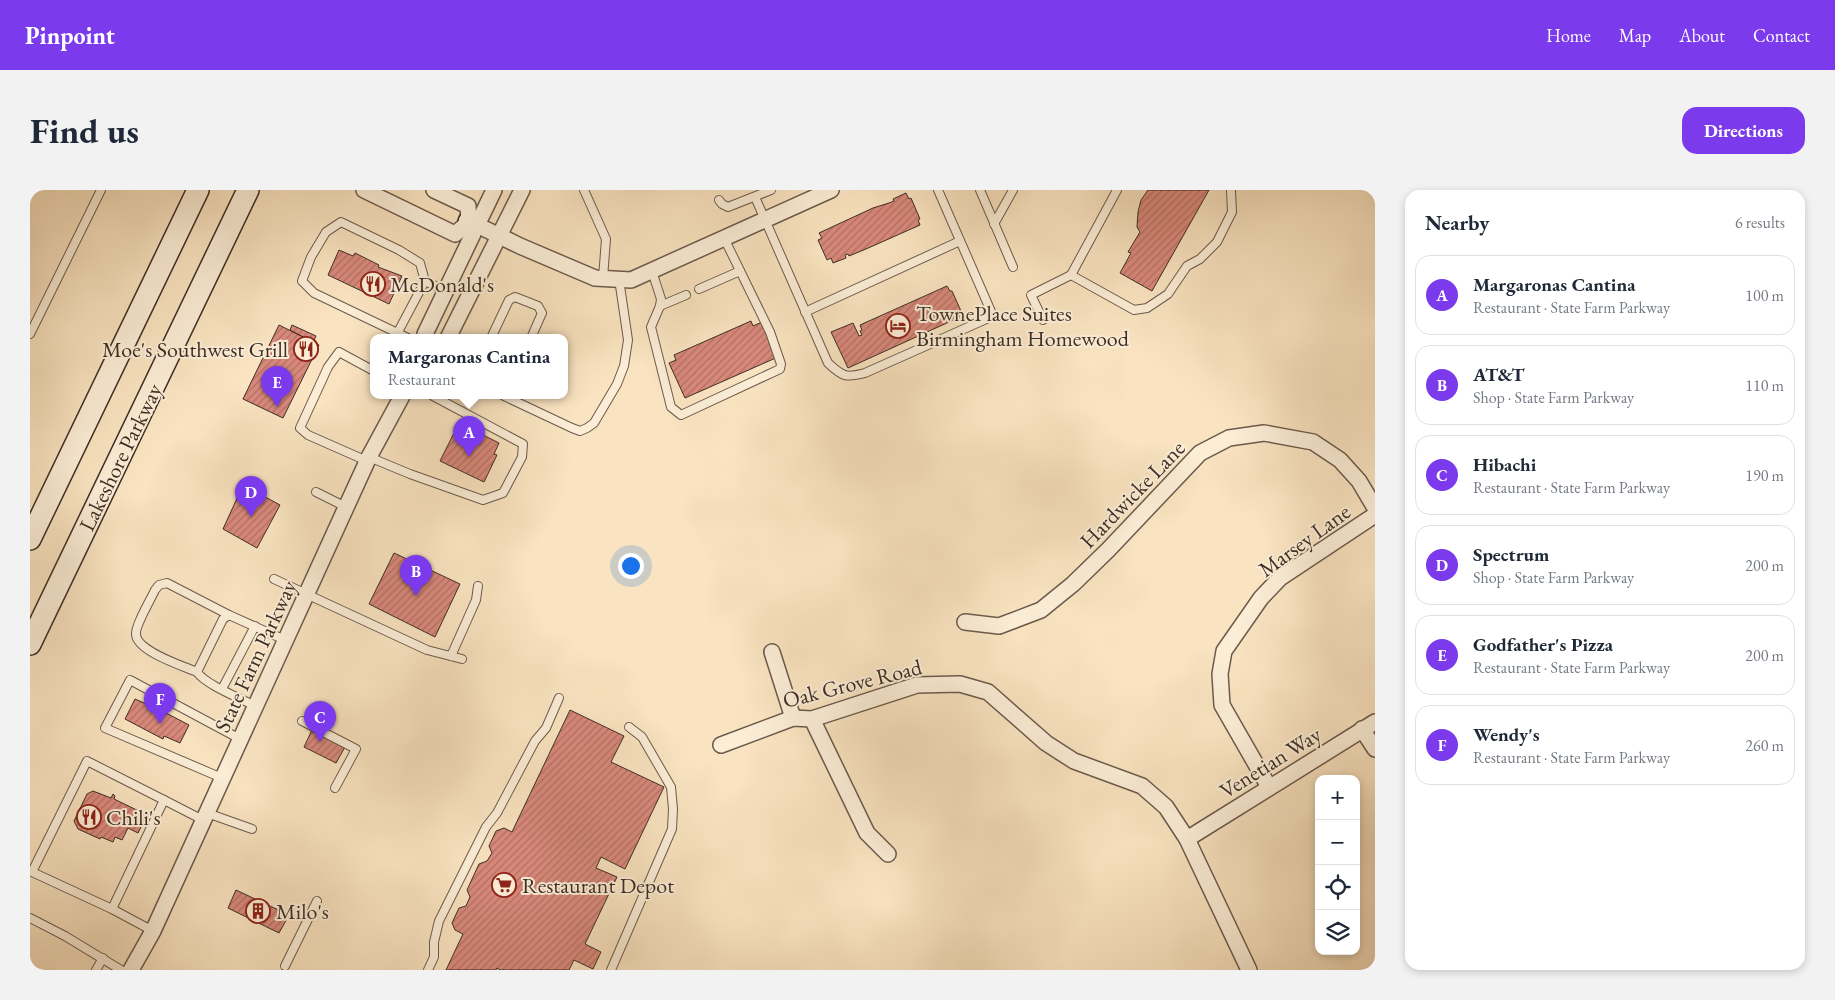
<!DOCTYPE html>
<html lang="en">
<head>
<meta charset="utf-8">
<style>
	:root { --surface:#fff; --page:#f2f2f3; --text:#1f2937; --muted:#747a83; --line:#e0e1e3; --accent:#7c3aed }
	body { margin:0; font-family:"EB Garamond",serif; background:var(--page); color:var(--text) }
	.controls { position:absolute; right:15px; bottom:15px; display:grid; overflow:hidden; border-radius:10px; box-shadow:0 2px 8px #0003 }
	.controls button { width:45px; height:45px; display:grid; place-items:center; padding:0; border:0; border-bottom:1px solid var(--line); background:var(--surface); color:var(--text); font:25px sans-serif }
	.you { position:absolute; left:600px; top:375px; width:18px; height:18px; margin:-12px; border:4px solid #fff; border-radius:50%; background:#1a73e8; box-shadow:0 0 0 8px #1a73e833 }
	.badge { display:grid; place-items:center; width:32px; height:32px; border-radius:50%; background:var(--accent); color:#fff; font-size:16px; font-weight:700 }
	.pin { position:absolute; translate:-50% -41px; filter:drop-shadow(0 1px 2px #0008) }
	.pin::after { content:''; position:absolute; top:26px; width:18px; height:15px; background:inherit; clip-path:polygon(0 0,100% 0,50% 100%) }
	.popup { position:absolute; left:340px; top:144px; width:198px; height:65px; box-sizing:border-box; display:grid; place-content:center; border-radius:10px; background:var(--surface); filter:drop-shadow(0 1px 4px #0005); font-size:16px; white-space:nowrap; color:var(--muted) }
	.popup b { font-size:19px; color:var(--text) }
	.popup::after { content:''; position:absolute; left:50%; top:100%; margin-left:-10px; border:10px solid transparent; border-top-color:var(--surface) }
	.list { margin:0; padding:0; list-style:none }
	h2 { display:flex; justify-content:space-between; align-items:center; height:65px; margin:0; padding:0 20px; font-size:21px }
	h2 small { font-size:16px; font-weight:400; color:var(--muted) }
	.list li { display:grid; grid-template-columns:32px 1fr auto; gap:15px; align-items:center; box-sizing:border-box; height:80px; margin:0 10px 10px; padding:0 10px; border:1px solid var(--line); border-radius:15px }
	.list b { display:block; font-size:19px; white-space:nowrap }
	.list p { margin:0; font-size:16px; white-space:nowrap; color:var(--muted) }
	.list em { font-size:16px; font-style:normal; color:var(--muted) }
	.icon { flex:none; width:28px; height:28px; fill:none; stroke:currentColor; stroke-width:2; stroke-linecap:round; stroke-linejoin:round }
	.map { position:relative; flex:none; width:1345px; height:780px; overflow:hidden; border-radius:15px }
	header { display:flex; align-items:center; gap:30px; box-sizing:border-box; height:70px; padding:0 25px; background:var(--accent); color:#fff }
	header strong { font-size:24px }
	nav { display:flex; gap:28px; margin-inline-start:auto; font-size:18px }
	.intro { display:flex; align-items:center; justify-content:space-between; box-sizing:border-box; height:120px; padding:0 30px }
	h1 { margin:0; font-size:35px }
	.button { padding:12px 22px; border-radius:15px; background:var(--accent); color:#fff; font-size:18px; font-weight:700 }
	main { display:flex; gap:30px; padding:0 30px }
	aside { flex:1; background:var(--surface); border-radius:15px; box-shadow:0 2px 8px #0003 }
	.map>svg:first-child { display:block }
	.building { fill:url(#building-hatch); stroke:#3d2d25 }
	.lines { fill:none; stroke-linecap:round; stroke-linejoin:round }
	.lane-casing { stroke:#6c5a4c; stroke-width:10 }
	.street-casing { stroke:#6c5a4c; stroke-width:18 }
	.secondary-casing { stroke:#3d2d25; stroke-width:24 }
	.lane { stroke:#fbedd6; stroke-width:8 }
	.street { stroke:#fbedd6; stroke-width:15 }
	.secondary { stroke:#fbedd6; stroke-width:21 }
	.labels { text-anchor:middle; stroke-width:4; stroke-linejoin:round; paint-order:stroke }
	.poi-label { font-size:22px; fill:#3d2d25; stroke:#fbedd6; text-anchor:start }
	.street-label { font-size:22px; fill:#3d2d25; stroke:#fbedd6 }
</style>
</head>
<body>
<header>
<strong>Pinpoint</strong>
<nav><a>Home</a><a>Map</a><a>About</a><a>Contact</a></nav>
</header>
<div class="intro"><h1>Find us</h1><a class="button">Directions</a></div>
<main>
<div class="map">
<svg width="1345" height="780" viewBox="0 0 1345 780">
	<defs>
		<pattern id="building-hatch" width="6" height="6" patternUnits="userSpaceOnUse" patternTransform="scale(1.25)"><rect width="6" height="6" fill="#d9897b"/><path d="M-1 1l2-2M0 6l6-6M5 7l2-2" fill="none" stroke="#b17065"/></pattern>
	</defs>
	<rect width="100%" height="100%" fill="#f9e3c0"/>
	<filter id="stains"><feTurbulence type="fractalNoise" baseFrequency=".004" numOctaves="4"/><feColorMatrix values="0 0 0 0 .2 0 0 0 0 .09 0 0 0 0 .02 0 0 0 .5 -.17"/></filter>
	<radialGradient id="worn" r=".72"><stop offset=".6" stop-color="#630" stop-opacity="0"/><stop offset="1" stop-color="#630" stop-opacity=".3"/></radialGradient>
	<g class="building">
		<polygon points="1118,0 1179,0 1122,101 1090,83 1101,63 1098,62 1110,42 1107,37 1108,22 1111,10"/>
		<polygon points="876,3 879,9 881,8 890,29 888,30 890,35 836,59 819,66 818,64 815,65 816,68 803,73 801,68 797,70 788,50 792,48 789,43 843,18 859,13 864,11 863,9"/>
		<polygon points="309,60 323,66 325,63 349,75 348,77 372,86 359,114 298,85"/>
		<polygon points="917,96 920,101 922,101 931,121 928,122 930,127 818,178 801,142 823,133 829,146 832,145 830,141 832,140 830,135"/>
		<polygon points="721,131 723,136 732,132 748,167 655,208 639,173 646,170 644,165"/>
		<polygon points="249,135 289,155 253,228 213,209"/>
		<polygon points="262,135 286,146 283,152 260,140"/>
		<polygon points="427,237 433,239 439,238 469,253 464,264 467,265 454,292 410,271"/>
		<polygon points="214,293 229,298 228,303 250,315 227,358 193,339"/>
		<polygon points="364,363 430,394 405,447 339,414"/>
		<polygon points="105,509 130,520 129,523 134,526 136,523 159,535 150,553 134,546 133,549 95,529"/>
		<polygon points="540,520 594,546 581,572 634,597 595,679 571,667 566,678 587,687 555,754 571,762 563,779 544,770 539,780 470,780 467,778 466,780 416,780 433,744 425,740 422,733 429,718 436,716 440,707 437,700 449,674 457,671 462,663 459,656 466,641 474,638 482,642"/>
		<polygon points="282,540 315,557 306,573 274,557"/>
		<polygon points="63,601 81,608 83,604 85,606 84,609 117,625 108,643 98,638 92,650 85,647 83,652 71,647 70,649 48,639 44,631 57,604"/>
		<polygon points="206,700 259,725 249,743 198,718"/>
	</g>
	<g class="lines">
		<defs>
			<g id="lane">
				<polyline points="554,0 576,49 573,88"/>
				<polyline points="950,0 983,77"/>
				<polyline points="1087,0 1041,85 1104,120 1117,118 1138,104 1157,76 1170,69 1187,52 1202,22 1201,0"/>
				<path d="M725,7L798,173C813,187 816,188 835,183L963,126L908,0"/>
				<polyline points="689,10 692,14 698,17 741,0"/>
				<polyline points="964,34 983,0"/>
				<polyline points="622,81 631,109 630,116 621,137 641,217 651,225 750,179 751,174 740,142 694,48"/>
				<polyline points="669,99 710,81"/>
				<polyline points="630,116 656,105"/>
				<polyline points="775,122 930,51"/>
				<polyline points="1013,130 1001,105 1041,85"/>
				<polyline points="368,142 395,91"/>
				<polyline points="0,144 71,0"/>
				<polyline points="378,148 284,103 272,91 281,67 296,42 311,32 369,60 390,73 395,91 415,101"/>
				<polyline points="461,148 479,110 485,107 508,116 512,123 501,148"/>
				<polyline points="474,206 542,238 550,241 557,238 564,233 587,194 594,176 598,150 589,89"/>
				<polyline points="339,267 380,284 453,310 473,303 492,267 493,254 403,206"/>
				<polyline points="337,271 278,245 270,238 298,177 309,162 344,181"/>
				<polyline points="286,302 316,317"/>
				<polyline points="244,389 397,460 432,469"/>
				<polyline points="421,466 446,410 448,396"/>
				<path d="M167,482C153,476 106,461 106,444C105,436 121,409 125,400L129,395L137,393L199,425"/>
				<polyline points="192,499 225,436"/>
				<path d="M225,516C210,508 176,495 167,482L193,429L199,425L255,450"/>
				<polyline points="272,531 326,559 305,598"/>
				<polyline points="192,588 75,538 100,490 210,549"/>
				<polyline points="177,623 222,639"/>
				<polyline points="82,719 2,682 57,571 134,610"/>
				<polyline points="0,728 35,746 91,780"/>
				<polyline points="123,741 82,719 134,610 173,630"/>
				<polyline points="255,776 287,711"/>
				<polyline points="66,780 73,768"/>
				<polyline points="398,780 404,767 404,752 409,731 456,637 467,623 505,551 516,538 529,508"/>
				<polyline points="581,780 642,639 643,619 641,597 612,547 599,537"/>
			</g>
			<g id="street">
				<polyline points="334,0 425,44 439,32 438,16 404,0"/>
				<polyline points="447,35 490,56 565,88 601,90 801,0"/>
				<polyline points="396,148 395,144 464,0"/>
				<polyline points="418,148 492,0"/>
				<polyline points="935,432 969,436 1011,420 1043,394 1078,360 1170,263 1199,248 1234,243 1283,252 1310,270 1329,291 1345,318"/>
				<polyline points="742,462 763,528"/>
				<polyline points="782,529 837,643 858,664"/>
				<polyline points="1332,539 1345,559"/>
				<polyline points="691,555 763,528 782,529 887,495 930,494 958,502 1016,553 1044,571 1112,596 1136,617 1157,649 1219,780"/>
				<polyline points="1239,597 1192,515 1190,484 1194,461 1231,408 1250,388 1345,325"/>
				<polyline points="1157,649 1345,532"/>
				<polyline points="101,780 123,741 339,267 372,206"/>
			</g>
			<g id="secondary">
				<polyline points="439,32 447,35"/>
				<polyline points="0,349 168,0"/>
				<polyline points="0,454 218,0"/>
			</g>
		</defs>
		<use href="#lane" class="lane-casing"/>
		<use href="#street" class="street-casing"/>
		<use href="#secondary" class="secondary-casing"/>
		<use href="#lane" class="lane"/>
		<use href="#street" class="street"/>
		<use href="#secondary" class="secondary"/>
	</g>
	<defs>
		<symbol id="restaurant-ring" viewBox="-11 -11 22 22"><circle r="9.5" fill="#fbedd6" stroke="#8f2418" stroke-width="1.5"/><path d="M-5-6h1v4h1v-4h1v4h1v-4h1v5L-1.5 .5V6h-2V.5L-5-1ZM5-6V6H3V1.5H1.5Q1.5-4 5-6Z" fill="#8f2418"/></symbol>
		<symbol id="hotel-ring" viewBox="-11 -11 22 22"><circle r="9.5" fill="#fbedd6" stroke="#8f2418" stroke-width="1.5"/><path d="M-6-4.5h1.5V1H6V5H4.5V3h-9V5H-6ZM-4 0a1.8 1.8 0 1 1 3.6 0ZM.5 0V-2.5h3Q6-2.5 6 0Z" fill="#8f2418"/></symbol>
		<symbol id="supermarket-ring" viewBox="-11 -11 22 22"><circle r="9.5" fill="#fbedd6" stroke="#8f2418" stroke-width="1.5"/><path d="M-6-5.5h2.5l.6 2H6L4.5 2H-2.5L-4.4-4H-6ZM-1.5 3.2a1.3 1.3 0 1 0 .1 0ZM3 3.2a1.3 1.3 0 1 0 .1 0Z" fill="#8f2418"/></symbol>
		<symbol id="building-ring" viewBox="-11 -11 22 22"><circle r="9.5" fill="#fbedd6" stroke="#8f2418" stroke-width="1.5"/><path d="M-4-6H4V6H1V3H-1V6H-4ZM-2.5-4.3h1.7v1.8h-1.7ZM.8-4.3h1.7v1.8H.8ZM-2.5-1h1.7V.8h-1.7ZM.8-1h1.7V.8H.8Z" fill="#8f2418"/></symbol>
	</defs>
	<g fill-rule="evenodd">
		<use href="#restaurant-ring" x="329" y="80" width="28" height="28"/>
		<use href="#hotel-ring" x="854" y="122" width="28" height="28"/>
		<use href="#restaurant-ring" x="262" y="145" width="28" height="28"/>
		<use href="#restaurant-ring" x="45" y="613" width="28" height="28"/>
		<use href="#supermarket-ring" x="460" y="681" width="28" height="28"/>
		<use href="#building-ring" x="214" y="707" width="28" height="28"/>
	</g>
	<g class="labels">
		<g class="poi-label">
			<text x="360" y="102">McDonald's</text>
			<text x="886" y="131">TownePlace Suites<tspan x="886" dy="25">Birmingham Homewood</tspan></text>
			<text x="258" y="167" text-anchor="end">Moe's Southwest Grill</text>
			<text x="76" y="635">Chili's</text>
			<text x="492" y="703">Restaurant Depot</text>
			<text x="246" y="729">Milo's</text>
		</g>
		<g class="street-label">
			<text transform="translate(90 267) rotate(-64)" y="8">Lakeshore Parkway</text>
			<text transform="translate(1102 304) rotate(-46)" y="8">Hardwicke Lane</text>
			<text transform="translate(1274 350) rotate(-36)" y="8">Marsey Lane</text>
			<text transform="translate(225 466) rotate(-65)" y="8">State Farm Parkway</text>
			<text transform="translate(822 493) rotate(-14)" y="8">Oak Grove Road</text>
			<text transform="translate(1240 572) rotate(-32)" y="8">Venetian Way</text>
		</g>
	</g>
	<rect width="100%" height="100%" filter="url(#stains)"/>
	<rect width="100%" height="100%" fill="url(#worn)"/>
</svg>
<div class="controls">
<button>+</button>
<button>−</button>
<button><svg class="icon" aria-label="locate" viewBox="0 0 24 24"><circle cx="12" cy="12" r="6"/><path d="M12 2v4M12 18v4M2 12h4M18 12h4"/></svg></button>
<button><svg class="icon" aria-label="layers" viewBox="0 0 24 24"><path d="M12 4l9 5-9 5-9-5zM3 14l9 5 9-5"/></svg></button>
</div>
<div class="you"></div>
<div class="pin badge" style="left:439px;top:267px">A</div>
<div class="popup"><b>Margaronas Cantina</b>Restaurant</div>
<div class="pin badge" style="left:386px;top:406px">B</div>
<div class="pin badge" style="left:290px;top:552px">C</div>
<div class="pin badge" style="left:221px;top:327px">D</div>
<div class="pin badge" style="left:247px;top:217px">E</div>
<div class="pin badge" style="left:130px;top:534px">F</div>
</div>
<aside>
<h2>Nearby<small>6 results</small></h2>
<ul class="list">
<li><span class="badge">A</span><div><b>Margaronas Cantina</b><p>Restaurant · State Farm Parkway</p></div><em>100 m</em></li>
<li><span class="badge">B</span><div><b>AT&amp;T</b><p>Shop · State Farm Parkway</p></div><em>110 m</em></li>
<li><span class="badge">C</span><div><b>Hibachi</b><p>Restaurant · State Farm Parkway</p></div><em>190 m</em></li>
<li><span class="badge">D</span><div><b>Spectrum</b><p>Shop · State Farm Parkway</p></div><em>200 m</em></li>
<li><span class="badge">E</span><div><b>Godfather's Pizza</b><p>Restaurant · State Farm Parkway</p></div><em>200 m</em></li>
<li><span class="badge">F</span><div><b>Wendy's</b><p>Restaurant · State Farm Parkway</p></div><em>260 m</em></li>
</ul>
</aside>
</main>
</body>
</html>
